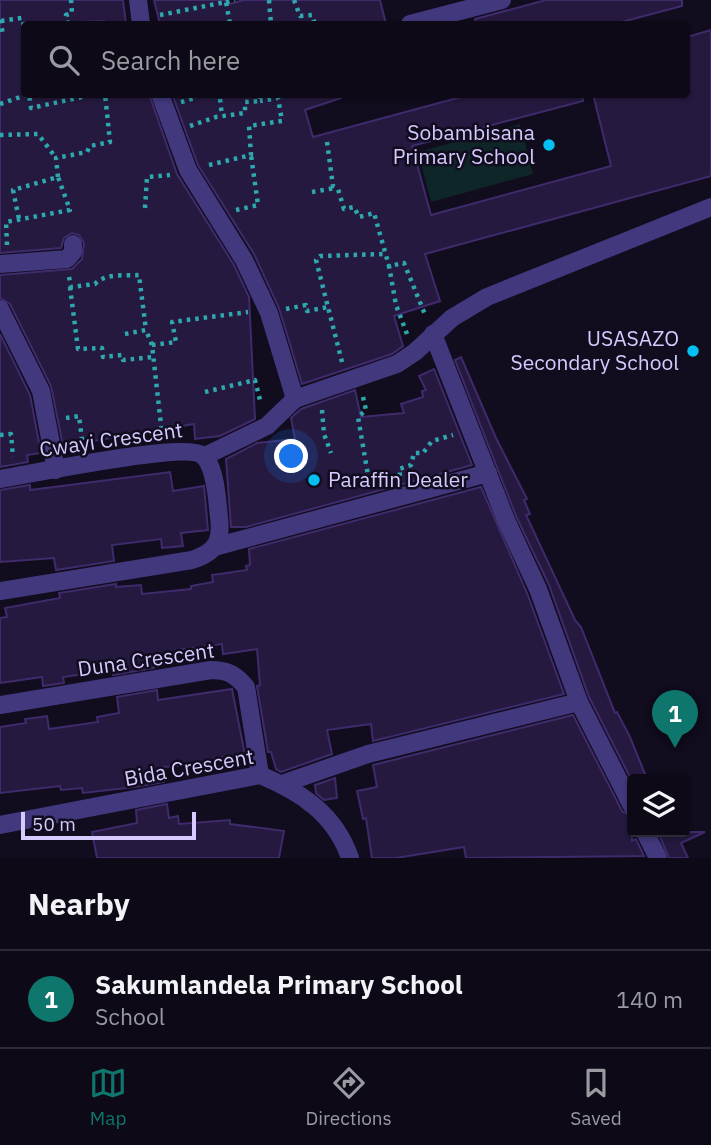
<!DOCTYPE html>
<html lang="en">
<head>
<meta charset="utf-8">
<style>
	:root { --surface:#0d0916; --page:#1b1723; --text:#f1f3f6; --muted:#9a9aa1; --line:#2d2a35; --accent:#0f766e }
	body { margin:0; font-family:"IBM Plex Sans",sans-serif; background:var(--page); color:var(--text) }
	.controls { position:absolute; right:21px; bottom:21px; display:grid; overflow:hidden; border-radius:7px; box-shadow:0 2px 5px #0004 }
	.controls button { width:63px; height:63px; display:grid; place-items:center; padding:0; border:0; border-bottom:2px solid var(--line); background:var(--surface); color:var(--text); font:35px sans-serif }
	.scale { position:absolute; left:21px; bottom:18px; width:175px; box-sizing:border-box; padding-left:7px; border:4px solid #d6cafe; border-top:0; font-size:19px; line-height:24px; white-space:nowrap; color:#d6cafe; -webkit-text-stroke:5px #110c1e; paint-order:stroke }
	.you { position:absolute; left:292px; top:457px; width:24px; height:24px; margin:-18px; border:5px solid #fff; border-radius:50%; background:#1a73e8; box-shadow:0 0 0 10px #1a73e833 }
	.badge { display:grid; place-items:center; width:46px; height:46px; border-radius:50%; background:var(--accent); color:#fff; font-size:23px; font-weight:700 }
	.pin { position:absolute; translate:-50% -58px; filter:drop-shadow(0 2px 4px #0008) }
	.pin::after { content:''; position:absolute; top:37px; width:24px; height:21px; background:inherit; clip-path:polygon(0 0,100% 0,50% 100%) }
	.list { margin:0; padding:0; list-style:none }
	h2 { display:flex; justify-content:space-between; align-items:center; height:91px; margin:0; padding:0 28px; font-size:30px }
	h2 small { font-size:23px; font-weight:400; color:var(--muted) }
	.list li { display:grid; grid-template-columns:46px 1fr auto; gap:21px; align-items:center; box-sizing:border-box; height:98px; padding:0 28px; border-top:2px solid var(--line) }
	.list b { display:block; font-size:26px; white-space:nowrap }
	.list p { margin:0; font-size:23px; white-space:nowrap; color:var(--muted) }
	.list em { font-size:23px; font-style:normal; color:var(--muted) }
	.icon { flex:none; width:38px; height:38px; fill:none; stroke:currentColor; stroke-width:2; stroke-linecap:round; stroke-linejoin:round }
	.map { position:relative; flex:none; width:711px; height:858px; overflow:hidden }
	.search { position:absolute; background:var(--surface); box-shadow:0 2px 5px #0004; left:21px; right:21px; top:21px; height:77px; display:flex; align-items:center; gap:18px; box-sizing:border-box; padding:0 24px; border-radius:7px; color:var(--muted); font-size:26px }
	.sheet { height:189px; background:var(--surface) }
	nav { display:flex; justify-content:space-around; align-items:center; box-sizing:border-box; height:98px; border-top:2px solid var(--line); background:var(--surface); font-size:19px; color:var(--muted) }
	nav a { display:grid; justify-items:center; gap:4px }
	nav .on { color:var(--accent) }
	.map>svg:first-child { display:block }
	.green { fill:#0f2628 }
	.building { fill:#25193f; stroke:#3f2b6b; stroke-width:2 }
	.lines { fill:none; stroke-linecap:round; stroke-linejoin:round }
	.path { stroke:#2ea8ae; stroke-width:4.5; stroke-dasharray:3.5 5; stroke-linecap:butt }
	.minor { stroke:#42387d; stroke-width:18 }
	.poi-dot { fill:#03bff2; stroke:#110c1e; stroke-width:2.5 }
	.labels { text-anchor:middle; stroke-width:5; stroke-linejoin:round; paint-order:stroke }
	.poi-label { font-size:21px; fill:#d6cafe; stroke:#110c1e; text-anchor:end }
	.street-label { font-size:21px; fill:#d6cafe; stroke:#110c1e }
</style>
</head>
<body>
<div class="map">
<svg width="711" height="858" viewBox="0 0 711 858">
	<rect width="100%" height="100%" fill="#110c1e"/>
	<polygon class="green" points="520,124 533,174 431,202 418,152"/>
	<g class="building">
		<polygon points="0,0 123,0 126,24 105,24 104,21 22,24 24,94 149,94 177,174 234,265 249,297 255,419 220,436 195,439 194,424 63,446 51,386 10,304 0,298 0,275 72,269 82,259 84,243 79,235 72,233 64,238 61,248 0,253"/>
		<polygon points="154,0 225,0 226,5 244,0 380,0 386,24 160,24"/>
		<polygon points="546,0 682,0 682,6 614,24 476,24 475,19"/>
		<polygon points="711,30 711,176 425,254 440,301 394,316 403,346 392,354 302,384 279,308 254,254 198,165 172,94 340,94 341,98 305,110 313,137 472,94 582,94 583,101 412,146 431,215 611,166 593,94 687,94 687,37"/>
		<polygon points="0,334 30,395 41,453 27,455 28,462 0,467"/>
		<polygon points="461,357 496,438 527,499 524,500 530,514 526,515 575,620 581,627 615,713 617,712 630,737 647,779 632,781 589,697 549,585 516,516 455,360"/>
		<polygon points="434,369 472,465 246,527 231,527 226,459 257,443 295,439 291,418 301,409 355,390 361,417 404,413 401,404 423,397 422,391 426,390 419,376"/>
		<polygon points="170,472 173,491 204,486 208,530 181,533 183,546 162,548 161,539 112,545 114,561 56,570 54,558 0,562 0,490 30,485 30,490"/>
		<polygon points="481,487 527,593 564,694 373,741 371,724 327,730 332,754 281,772 276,769 271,752 268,752 257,686 260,685 257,649 223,654 222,644 176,650 177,660 154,663 154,668 113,675 112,670 63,677 64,683 43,686 42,677 0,683 0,618 7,617 5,608 60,598 59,593 116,584 116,587 141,585 142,594 191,589 191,586 213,582 212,575 247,570 246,566 250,565 249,549"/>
		<polygon points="232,689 245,755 215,758 216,763 163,767 164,782 135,787 83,793 82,788 61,790 60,786 0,793 0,727 26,723 25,719 47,716 49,729 98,722 97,717 119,713 117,697 157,690 158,700"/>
		<polygon points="573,715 622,811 632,817 632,841 636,839 644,856 466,858 464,847 396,858 372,858 366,818 363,819 357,791 377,787 373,765"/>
		<polygon points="335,778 337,798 324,800 316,793 315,785"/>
		<polygon points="167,804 169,818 178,816 179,824 230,820 230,824 284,831 279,858 97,858 92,832 137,823 136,810"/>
		<polygon points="658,832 705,832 681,843 688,858 669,858"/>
	</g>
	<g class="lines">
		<g class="path">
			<polyline points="269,0 271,24"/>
			<polyline points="294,0 300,16 312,15 315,24"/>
			<polyline points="226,2 235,0"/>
			<polyline points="160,15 226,2 230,24"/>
			<polyline points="0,20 3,34"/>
			<polyline points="1,21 22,18 24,26"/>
			<polyline points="68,24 66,15 72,13 71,0"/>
			<polyline points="24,74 24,75"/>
			<polyline points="82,95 97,94"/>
			<polyline points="220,99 222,116"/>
			<polyline points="181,102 195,98 194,94"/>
			<polyline points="0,104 29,94 31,108 82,97"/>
			<polyline points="190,126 216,117 245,113 245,102 260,101 260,94"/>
			<polyline points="0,135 38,134 56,158"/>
			<polyline points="327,142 333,186 338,189 344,209 354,207 359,217 374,213 389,266"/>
			<polyline points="209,165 251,155 249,126 282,121 278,98 260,101"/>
			<polyline points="58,177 56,158 87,152 90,146 110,142 105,94"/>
			<polyline points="312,192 335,188"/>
			<polyline points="145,208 147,177 170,175"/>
			<polyline points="236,210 258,205 251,155"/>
			<polyline points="7,245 6,222 70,210 58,177 13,190 19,219"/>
			<path d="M69,277L71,287L95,284C105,273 124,276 139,275L146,330"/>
			<polyline points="70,287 78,349 102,348 103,357 122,355 123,360 153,357"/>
			<polyline points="286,309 306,305 307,311 328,307"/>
			<polyline points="125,334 146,330 152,345 162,434"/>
			<polyline points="407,334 396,305 389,266 404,263 426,317"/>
			<polyline points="152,345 176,342 172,322 248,312"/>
			<polyline points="342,362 316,260 320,256 385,254"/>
			<polyline points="205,392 255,380 261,404"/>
			<polyline points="363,397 366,410 358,417 370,487"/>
			<polyline points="322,410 324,434 331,453"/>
			<polyline points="66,418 79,416 83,447"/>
			<polyline points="0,435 11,434 13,457"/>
			<polyline points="400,476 399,469 411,465 414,453 423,453 432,441 453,435"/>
		</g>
		<g class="minor">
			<polyline points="138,0 141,24"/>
			<polyline points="410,24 502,0"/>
			<polyline points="160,94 188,170 244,260 269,313 295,399 267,426 205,456"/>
			<polyline points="0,264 67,259 73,252 73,244"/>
			<polyline points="0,309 41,391 56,470"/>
			<polyline points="433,334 506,520 538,589 579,702 632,806"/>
			<polyline points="295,399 397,364 415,352 452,318 487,297 711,207"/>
			<path d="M0,479C31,474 184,442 202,455C216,465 217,501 219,517C222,542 216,552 192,560L0,591"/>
			<polyline points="218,546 488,473"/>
			<path d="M0,705L211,670C227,670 235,674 246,687L260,775"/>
			<polyline points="282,784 368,754 579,702"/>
			<path d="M0,825L260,775C301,792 335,814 350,858"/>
			<polyline points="645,832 658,858"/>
		</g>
	</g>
	<g class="poi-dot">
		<circle cx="549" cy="145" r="7"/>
		<circle cx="693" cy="351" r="7"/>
		<circle cx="314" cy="480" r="7"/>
	</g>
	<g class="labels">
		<g class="poi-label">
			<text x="535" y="140">Sobambisana<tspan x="535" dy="24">Primary School</tspan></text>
			<text x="679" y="346">USASAZO<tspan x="679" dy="24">Secondary School</tspan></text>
			<text x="328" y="487" text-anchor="start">Paraffin Dealer</text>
		</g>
		<g class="street-label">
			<text transform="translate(111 440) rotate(-8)" y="7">Cwayi Crescent</text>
			<text transform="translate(146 660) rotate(-8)" y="7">Duna Crescent</text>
			<text transform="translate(189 768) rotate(-10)" y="7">Bida Crescent</text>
		</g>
	</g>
</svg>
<div class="controls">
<button><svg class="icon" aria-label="layers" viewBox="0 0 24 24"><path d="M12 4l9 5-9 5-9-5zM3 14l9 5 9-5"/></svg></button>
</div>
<div class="scale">50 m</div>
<div class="you"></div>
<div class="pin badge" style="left:675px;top:748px">1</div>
<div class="search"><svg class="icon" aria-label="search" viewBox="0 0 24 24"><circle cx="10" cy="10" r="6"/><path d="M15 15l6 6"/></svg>Search here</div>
</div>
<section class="sheet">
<h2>Nearby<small></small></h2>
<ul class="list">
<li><span class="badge">1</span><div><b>Sakumlandela Primary School</b><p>School</p></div><em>140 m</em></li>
</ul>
</section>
<nav>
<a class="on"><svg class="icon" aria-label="map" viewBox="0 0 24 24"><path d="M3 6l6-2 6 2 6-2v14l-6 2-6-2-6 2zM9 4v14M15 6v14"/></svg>Map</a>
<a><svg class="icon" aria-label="directions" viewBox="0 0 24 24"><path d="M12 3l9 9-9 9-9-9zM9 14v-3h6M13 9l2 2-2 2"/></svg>Directions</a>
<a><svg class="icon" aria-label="saved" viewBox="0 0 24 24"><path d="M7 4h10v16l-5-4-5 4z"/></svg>Saved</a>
</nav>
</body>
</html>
